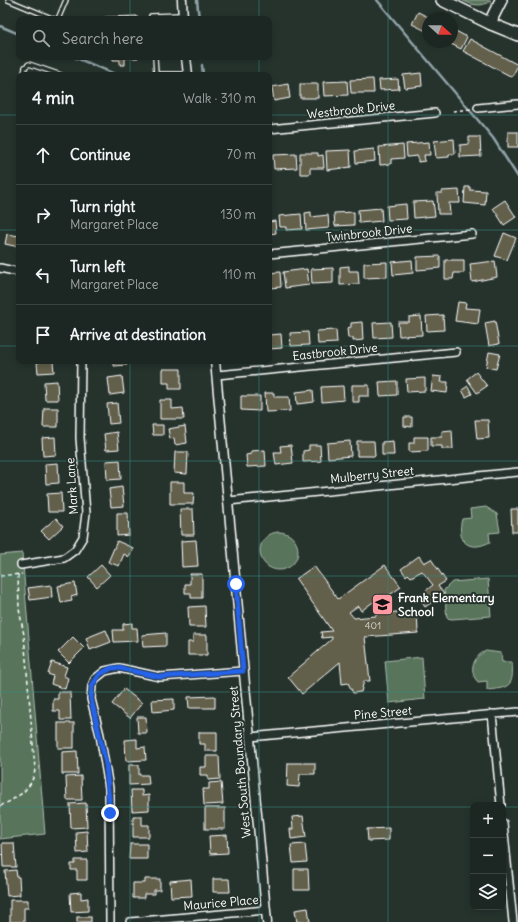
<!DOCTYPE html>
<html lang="en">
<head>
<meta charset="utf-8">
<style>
	:root { --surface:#1c2622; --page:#252e2a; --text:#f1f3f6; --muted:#a0a5a5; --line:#3a4340 }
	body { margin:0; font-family:Delius,sans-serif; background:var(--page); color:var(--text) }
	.controls { position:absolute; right:12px; bottom:12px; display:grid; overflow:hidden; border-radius:8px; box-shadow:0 2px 6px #0003 }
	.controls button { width:36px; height:36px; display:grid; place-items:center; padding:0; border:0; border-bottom:1px solid var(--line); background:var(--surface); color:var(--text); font:20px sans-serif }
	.compass { position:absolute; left:422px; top:12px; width:36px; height:36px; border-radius:50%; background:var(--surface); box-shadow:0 2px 6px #0003; rotate:111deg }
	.stop { position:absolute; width:12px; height:12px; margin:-9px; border:3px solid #2563eb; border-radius:50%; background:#fff }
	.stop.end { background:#2563eb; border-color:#fff; box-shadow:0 1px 4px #0008 }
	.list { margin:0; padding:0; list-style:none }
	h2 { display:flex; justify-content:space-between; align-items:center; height:52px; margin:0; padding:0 16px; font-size:17px }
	h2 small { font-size:13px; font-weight:400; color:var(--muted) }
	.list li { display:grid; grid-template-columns:26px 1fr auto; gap:12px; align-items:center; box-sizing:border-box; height:60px; padding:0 16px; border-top:1px solid var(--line) }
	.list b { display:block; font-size:15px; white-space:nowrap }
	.list p { margin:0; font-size:13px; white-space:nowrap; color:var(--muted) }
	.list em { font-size:13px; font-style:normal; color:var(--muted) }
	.icon { flex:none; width:22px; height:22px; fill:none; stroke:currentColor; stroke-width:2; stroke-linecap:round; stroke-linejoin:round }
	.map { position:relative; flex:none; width:518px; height:922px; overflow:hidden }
	.search { position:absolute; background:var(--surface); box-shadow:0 2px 6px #0003; left:16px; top:16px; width:256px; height:44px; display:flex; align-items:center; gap:10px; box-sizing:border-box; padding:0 14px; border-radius:8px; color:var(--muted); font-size:15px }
	.panel { position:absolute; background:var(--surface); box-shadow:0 2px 6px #0003; left:16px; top:72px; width:256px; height:292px; border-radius:8px }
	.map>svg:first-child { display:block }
	.green { fill:#59755b; stroke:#acbaad }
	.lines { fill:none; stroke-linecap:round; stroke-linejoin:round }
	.stream { stroke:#91a4a9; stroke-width:2.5 }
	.building { fill:#625f4c; stroke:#fff }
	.service-casing { stroke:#fff; stroke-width:6 }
	.minor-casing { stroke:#fff; stroke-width:10 }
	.tertiary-casing { stroke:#fff; stroke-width:11 }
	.primary-casing { stroke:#fff; stroke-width:14 }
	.path { stroke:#fff; stroke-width:1.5; stroke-dasharray:4 3; stroke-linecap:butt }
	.service { stroke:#26332d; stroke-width:3.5 }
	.minor { stroke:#26332d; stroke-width:7 }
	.tertiary { stroke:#26332d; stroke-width:8 }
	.primary { stroke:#26332d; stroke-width:11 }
	.route { stroke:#2563eb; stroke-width:5 }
	.grid { fill:none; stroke:#338b84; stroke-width:1; stroke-opacity:0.55 }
	.labels { text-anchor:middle; stroke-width:4; stroke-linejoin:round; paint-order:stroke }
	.number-label { font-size:10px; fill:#d8d7d2 }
	.street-label { font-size:12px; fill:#fff; stroke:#26332d }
	.poi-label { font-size:12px; font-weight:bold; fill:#fff; stroke:#26332d; text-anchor:start }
</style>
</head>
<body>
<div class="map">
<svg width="518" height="922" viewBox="0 0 518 922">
	<rect width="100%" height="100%" fill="#26332d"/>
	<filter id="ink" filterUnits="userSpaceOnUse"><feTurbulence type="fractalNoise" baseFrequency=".025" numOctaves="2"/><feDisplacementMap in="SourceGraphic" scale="8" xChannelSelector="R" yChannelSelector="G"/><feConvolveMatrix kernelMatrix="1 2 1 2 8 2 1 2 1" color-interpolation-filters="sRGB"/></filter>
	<g filter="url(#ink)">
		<g class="green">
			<path d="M462,0H491C483,8 471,5 462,0Z"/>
			<path d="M486,507L497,514L500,532L489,533L490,542C468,553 456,541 462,519L471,518L470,509Z"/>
			<circle cx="279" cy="551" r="19"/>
			<polygon points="22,553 45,834 0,839 0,555"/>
			<polygon points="488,579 491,616 452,619 447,618 444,590 452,582"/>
			<path d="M486,651L501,653L502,662H512C514,686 510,688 487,690V681L478,682C468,672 473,656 486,651Z"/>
			<polygon points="422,657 425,699 389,703 385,661"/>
		</g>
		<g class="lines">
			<g class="stream">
				<polyline points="197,0 199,19"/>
				<polyline points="377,0 493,138 518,177"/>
				<polyline points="0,26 19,34"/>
				<polyline points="74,57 117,75"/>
				<polyline points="202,65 203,75"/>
			</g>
		</g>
		<g class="building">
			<polygon points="418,12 430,18 428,18 428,32 412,24"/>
			<polygon points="137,16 137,19 105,19 105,17"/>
			<polygon points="452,29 467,37 461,49 447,42 452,42"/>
			<polygon points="470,39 518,65 512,77 463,51"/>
			<polygon points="113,57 138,57 138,58 125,58 125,65 120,65 120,60 113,60"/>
			<polygon points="421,73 422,86 405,88 403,75"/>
			<polygon points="373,79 374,93 351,93 350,80"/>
			<polygon points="398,79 399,89 380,90 379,80"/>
			<polygon points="347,81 348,95 324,96 323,82"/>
			<polygon points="288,84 290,98 274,101 272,87"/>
			<rect x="300" y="84" width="18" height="14"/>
			<rect x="508" y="132" width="10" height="15"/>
			<polygon points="469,137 480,137 481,156 460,157 460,145 469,144"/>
			<polygon points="454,139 455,154 449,154 449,157 436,158 434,141"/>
			<polygon points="429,142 430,155 424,155 425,161 418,162 418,156 407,157 406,144"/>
			<polygon points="403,145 404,158 391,159 391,164 380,165 379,147"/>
			<polygon points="374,149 375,161 356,163 355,151"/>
			<polygon points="350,150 351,167 327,170 326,151"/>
			<polygon points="300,153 318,153 318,156 323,155 324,168 310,168 310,174 300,174"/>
			<polygon points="296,154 297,168 274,169 273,155"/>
			<polygon points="465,187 470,187 470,190 486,191 485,205 464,203"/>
			<polygon points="459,190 460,203 449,203 450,214 438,214 437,193 442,193 442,191"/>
			<polygon points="505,200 516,217 504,225 493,208"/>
			<polygon points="433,201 435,216 414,218 413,202"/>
			<polygon points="406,204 407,219 388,220 387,206"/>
			<polygon points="381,208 382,221 359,223 358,210"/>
			<polygon points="311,212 311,217 328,215 329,228 306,230 305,213"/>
			<polygon points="354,212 354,225 335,226 334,213"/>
			<polygon points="301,214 302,229 286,230 286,227 280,227 279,216"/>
			<polygon points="275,221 276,233 269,234 269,222"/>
			<polygon points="504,233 516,238 507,260 495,256"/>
			<polygon points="7,234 19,236 19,247 5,244"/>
			<polygon points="440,256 440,268 417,270 417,257"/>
			<polygon points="412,260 413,273 393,275 392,262"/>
			<polygon points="445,260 464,260 464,273 454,273 453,279 445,279"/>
			<polygon points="495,261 497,277 472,282 470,264"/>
			<polygon points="387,262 387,277 364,278 364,263"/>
			<polygon points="349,266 349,271 358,271 359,284 340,285 340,267"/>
			<polygon points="333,268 333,283 312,284 311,269"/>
			<polygon points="307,269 309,285 285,288 283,272"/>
			<polygon points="280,272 281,287 269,288 269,273"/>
			<polygon points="458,302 466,303 465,308 480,309 478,324 455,321"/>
			<polygon points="443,315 444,330 427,331 426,316"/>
			<polygon points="421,316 422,335 399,336 398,322 409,322 409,317"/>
			<polygon points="495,321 499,344 489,346 485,323"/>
			<polygon points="362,322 363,340 353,341 353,338 348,338 347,328 351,327 351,323"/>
			<polygon points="391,322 392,337 374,338 373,323"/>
			<polygon points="336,330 337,343 318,344 317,331"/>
			<polygon points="308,332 309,345 291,346 290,333"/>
			<polygon points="281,334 282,348 269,349 269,335"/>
			<polygon points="489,352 500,354 496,369 486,367"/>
			<polygon points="42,361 58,361 53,362 54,372 38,373 37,363"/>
			<polygon points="114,361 127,361 127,365 114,366"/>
			<polygon points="163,369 181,369 181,389 169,389 169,383 163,383"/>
			<polygon points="476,372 487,386 477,393 467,379"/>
			<polygon points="122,376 124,393 110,395 108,378"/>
			<polygon points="433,376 442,377 441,382 448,382 447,393 431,391"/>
			<polygon points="425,378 425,391 407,392 406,379"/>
			<polygon points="57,381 58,400 45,400 44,382"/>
			<polygon points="397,381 397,395 380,396 379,382"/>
			<polygon points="352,385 369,385 369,396 359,396 359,402 352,402"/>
			<polygon points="343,386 344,400 322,402 321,387"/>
			<polygon points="468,386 472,394 466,397 462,390"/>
			<polygon points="313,390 314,402 297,404 296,392"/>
			<polygon points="265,393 274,393 274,397 289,397 290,411 266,412"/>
			<polygon points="241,396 260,396 260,411 241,410"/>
			<polygon points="160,400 172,400 172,409 183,408 184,419 160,419"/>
			<polygon points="117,403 119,423 109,424 107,404"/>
			<polygon points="44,408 58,408 58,427 43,427"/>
			<polygon points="404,417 412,417 412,427 404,426"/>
			<polygon points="475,420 488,420 489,438 477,439"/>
			<polygon points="152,425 163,425 163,435 153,435"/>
			<polygon points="185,426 187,443 175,445 174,438 170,439 168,429"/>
			<polygon points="452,430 453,449 442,449 442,446 431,446 431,437 442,437 442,431"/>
			<polygon points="117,432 119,449 106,450 104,434"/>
			<polygon points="55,437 56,455 43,456 42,438"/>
			<polygon points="414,437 428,437 428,451 409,452 409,443 414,443"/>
			<polygon points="350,441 351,456 328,458 327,443"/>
			<polygon points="357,441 374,441 375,456 357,456"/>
			<polygon points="393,441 394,455 382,455 382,442"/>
			<polygon points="291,445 293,463 276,465 274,452 281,452 280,446"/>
			<polygon points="309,445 320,445 321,461 303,462 303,451 309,450"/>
			<polygon points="265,450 266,466 247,467 246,455 251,454 251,451"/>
			<polygon points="175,452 188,452 187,474 174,473"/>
			<polygon points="120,460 121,479 107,480 106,461"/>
			<polygon points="58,463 59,483 46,484 45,464"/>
			<polygon points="170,482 184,482 184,493 194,493 193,504 170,504"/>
			<polygon points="122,487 124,506 111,507 109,489"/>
			<polygon points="61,493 62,512 48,512 47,494"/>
			<polygon points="180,509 193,509 194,535 181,535"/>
			<polygon points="511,509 518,509 518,532 512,532"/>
			<polygon points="117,513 128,513 129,535 117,536"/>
			<polygon points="56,518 63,526 49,539 41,531"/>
			<polygon points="196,540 198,566 182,567 181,541"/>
			<polygon points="117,541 133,548 129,557 124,554 119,566 108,562"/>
			<polygon points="419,556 424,563 431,559 446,581 438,586 444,594 425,607 420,599 425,595 424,592 433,585 422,571 411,577 408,574 406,576 401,569"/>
			<polygon points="101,565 110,575 97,587 88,577"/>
			<polygon points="385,565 401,587 375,605 373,602 361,611 358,606 349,612 354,618 376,616 376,614 417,610 418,633 365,637 370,681 364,681 361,692 353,693 348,683 342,684 340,662 302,694 288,677 332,639 332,637 322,638 321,632 332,631 296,579 314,566 338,599"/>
			<polygon points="190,574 202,574 202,598 191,598 191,593 185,593 185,584 190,584"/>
			<polygon points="75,583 77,595 71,597 72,601 61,603 58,586"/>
			<polygon points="51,585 52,597 30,600 28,588"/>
			<polygon points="205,606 206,627 189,627 188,607"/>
			<polygon points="132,623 132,628 137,628 138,641 114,642 113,630 123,630 123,624"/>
			<polygon points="106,630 111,642 90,650 86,638"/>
			<polygon points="166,633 166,646 143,647 142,635"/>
			<polygon points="193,635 207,635 207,655 188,655 188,642 193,642"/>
			<polygon points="73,637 84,648 69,663 58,652"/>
			<polygon points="52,662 67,667 64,676 68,678 65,689 51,684 53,676 48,674"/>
			<polygon points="124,689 142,703 130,718 112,704"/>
			<polygon points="58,692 70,692 71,720 60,720 60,711 53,711 53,699 58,699"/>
			<polygon points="215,696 215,708 189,708 188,697"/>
			<polygon points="174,699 174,710 153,712 152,700"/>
			<polygon points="137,717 146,717 147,733 138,733"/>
			<rect x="58" y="723" width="16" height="25"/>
			<polygon points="199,732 217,732 217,751 205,751 205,744 199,744"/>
			<polygon points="137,739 137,748 145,747 146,760 126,761 125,740"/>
			<polygon points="77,751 78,774 62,774 62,752"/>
			<polygon points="206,756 219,756 220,779 208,780 208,775 200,775 200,767 206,767"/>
			<polygon points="288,763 315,763 315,774 300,774 299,787 287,786"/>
			<polygon points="129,765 139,765 139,775 148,775 149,784 129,785"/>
			<polygon points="81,776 82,800 67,800 66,777"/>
			<polygon points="221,782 223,804 204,805 203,789 209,789 209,783"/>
			<polygon points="131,790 142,790 142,796 149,795 149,810 132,811"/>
			<polygon points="86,803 87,827 71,828 70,804"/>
			<rect x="205" y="808" width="20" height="21"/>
			<polygon points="133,816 142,816 142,825 149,825 149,837 133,837"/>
			<polygon points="303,816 306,837 291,839 290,829 293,829 292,817"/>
			<polygon points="389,828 389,840 368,841 367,829"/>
			<polygon points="87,831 88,852 77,853 76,832"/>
			<polygon points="227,835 228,853 210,854 209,836"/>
			<polygon points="2,843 14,843 16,867 3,867"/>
			<polygon points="130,844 147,844 147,859 129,859"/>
			<polygon points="305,844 307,862 293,863 291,845"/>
			<polygon points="75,860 87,860 87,880 77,880 77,870 71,870 71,864 75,864"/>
			<polygon points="294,869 308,869 309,890 294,890"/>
			<polygon points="16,870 17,877 19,877 20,895 7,896 5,871"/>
			<polygon points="145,879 160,879 160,890 154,890 154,894 144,894 144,898 133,898 133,883 145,883"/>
			<polygon points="191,879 192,896 171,897 170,881"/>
			<polygon points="213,879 229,879 230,892 213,892"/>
			<polygon points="81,892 81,899 88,898 88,911 71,912 70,893"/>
			<polygon points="10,900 28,900 28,908 24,908 24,922 10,922"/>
			<polygon points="308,908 310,922 297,922 295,910"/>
			<rect x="77" y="917" width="14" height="5"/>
		</g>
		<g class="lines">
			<defs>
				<g id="service">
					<polyline points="8,0 54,19"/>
					<polyline points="58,19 66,0"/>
					<polyline points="151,19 151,16 182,15"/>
					<polyline points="155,57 156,74 187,74"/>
					<polyline points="24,75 25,67 29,64 61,75"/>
				</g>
				<g id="minor">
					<polyline points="478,108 518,104"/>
					<polyline points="269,129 435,113"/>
					<polyline points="269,254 472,234"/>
					<polyline points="0,268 19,272"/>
					<polyline points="217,375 456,352"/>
					<polyline points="228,501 518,472"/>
					<polyline points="21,565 64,558 75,550 83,537 86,513 80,438 81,361"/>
					<polyline points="492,714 501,805"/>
					<polyline points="250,737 518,712"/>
					<polyline points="503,823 513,922"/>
					<polyline points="110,922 109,788 100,735 91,699 92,686 95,679 105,671 119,668 160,677 243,671"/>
					<polyline points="130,922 266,910"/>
				</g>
				<g id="tertiary">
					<polyline points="182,0 183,19"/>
					<polyline points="186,57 188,75"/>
					<polyline points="215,361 267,922"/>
				</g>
				<g id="primary">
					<polyline points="442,0 491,24 518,35"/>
					<polyline points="491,24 493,16 501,0"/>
				</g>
			</defs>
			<use href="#service" class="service-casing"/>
			<use href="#minor" class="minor-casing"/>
			<use href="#tertiary" class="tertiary-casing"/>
			<use href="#primary" class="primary-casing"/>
			<g class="path">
				<polyline points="453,111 471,109"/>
				<polyline points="0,576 22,574"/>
				<path d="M0,806C17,798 33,789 35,769L24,635L19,609L18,574"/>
			</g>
			<use href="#service" class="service"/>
			<use href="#minor" class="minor"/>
			<use href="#tertiary" class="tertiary"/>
			<use href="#primary" class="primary"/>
		</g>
	</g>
	<g class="lines" filter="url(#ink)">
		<polyline class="route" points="110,813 106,764 91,699 92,686 100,674 112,668 119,668 160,677 243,671 236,584"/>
	</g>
	<path class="grid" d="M130,0V19M259,0V19M388,0V922M130,57V75M259,57V75M0,115H19M269,115H518M0,230H19M269,230H518M0,346H19M269,346H518M130,361V922M259,361V922M0,461H518M0,576H518M0,692H518M0,807H473M503,807H518"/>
	<defs>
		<symbol id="school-square" viewBox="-11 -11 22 22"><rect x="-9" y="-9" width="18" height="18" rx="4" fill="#ff9aa2" stroke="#26332d"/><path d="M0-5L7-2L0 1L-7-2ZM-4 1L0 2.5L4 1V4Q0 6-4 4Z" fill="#111"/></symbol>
	</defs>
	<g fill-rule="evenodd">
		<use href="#school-square" x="370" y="592" width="25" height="25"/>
	</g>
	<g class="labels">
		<g class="number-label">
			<text x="373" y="629">401</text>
		</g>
		<g class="street-label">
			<text transform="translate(351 110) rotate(-6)" y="4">Westbrook Drive</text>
			<text transform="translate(369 233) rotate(-6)" y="4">Twinbrook Drive</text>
			<text transform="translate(335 352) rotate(-6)" y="4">Eastbrook Drive</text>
			<text transform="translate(372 475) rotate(-6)" y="4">Mulberry Street</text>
			<text transform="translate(72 486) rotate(-94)" y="4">Mark Lane</text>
			<text transform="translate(383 713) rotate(-5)" y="4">Pine Street</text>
			<text transform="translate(240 762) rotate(-95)" y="4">West South Boundary Street</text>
			<text transform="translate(221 903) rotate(-5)" y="4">Maurice Place</text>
		</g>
		<g class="poi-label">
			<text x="398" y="602">Frank Elementary<tspan x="398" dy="14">School</tspan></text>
		</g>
	</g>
</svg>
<div class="controls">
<button>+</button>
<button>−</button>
<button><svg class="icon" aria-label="layers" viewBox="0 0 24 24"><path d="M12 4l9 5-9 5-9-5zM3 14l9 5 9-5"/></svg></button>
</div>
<svg class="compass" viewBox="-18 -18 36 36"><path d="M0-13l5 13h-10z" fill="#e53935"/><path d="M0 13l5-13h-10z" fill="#a0a5a5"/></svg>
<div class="stop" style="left:236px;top:584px"></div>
<div class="stop end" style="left:110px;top:813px"></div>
<div class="search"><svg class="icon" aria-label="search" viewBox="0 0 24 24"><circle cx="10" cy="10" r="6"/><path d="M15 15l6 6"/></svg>Search here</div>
<section class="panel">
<h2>4 min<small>Walk · 310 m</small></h2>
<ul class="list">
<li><svg class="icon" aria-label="ahead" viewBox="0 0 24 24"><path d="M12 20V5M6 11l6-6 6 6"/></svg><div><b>Continue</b></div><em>70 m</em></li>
<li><svg class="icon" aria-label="right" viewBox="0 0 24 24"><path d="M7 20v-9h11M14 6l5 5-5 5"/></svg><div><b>Turn right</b><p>Margaret Place</p></div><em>130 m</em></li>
<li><svg class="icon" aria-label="left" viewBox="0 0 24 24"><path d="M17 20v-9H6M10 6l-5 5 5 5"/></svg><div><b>Turn left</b><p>Margaret Place</p></div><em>110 m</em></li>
<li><svg class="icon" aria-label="arrive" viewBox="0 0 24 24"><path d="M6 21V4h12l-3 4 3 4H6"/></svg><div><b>Arrive at destination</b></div></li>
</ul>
</section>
</div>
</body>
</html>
